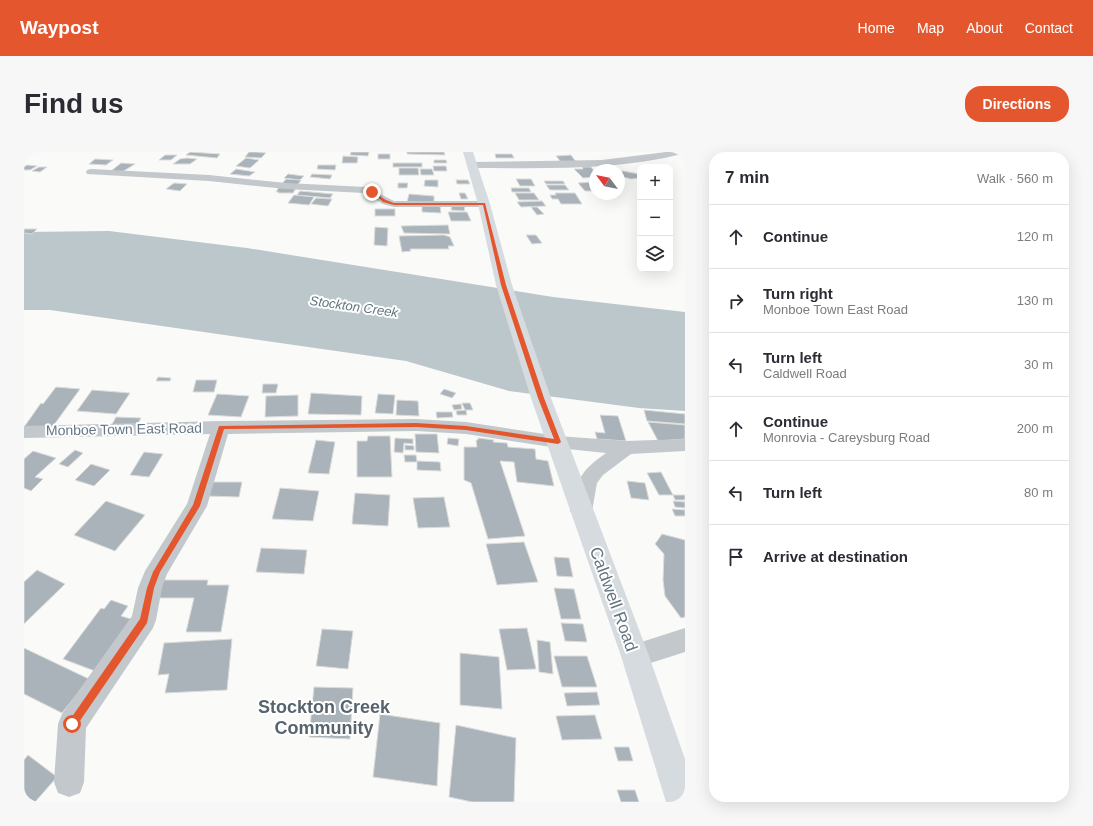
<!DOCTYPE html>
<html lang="en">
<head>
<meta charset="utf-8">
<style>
	:root { --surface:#fff; --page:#f7f7f7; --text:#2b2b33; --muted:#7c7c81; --line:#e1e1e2; --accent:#e4572e }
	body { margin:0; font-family:Helvetica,sans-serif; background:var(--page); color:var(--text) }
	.controls { position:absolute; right:12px; top:12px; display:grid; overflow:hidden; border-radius:8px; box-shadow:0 4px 16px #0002 }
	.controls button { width:36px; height:36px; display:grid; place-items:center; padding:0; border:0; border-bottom:1px solid var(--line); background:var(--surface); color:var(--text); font:20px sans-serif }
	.compass { position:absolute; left:565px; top:12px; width:36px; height:36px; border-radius:50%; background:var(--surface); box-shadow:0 4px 16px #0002; rotate:302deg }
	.stop { position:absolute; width:12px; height:12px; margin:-9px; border:3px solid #e4572e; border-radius:50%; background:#fff }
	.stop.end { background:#e4572e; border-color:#fff; box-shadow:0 1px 4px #0008 }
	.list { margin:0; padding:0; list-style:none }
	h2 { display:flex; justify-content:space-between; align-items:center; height:52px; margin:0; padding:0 16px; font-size:17px }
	h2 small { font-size:13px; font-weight:400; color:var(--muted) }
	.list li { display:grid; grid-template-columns:26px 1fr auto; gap:12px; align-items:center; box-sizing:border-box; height:64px; padding:0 16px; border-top:1px solid var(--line) }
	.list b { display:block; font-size:15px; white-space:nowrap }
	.list p { margin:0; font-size:13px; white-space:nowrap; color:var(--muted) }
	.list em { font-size:13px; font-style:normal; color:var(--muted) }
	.icon { flex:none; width:22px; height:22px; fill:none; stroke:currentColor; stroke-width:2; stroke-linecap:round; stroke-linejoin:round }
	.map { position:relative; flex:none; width:661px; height:650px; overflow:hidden; border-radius:16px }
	header { display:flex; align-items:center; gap:24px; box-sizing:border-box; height:56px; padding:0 20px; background:var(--accent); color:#fff }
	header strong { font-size:19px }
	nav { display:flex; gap:22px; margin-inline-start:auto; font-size:14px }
	.intro { display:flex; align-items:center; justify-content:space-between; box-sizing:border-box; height:96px; padding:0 24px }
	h1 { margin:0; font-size:28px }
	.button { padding:10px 18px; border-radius:16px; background:var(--accent); color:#fff; font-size:14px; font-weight:700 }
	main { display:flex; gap:24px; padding:0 24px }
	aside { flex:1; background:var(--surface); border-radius:16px; box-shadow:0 4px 16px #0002 }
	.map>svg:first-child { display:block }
	.water { fill:#bbc7cb }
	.building { fill:#aab3b9; stroke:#dcdcda }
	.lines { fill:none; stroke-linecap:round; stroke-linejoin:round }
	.minor { fill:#c3c8cc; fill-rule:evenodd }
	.major { fill:#d6dbdf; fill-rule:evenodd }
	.route { fill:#e4572e }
	.labels { text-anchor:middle; stroke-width:4; stroke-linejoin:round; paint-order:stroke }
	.far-water-label { font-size:13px; font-style:italic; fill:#60757c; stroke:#fff }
	.street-label { font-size:14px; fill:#657683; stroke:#fff }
	.near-street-label { font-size:17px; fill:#657683; stroke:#fff }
	.near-neighbourhood-label { font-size:18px; font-weight:bold; fill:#57646e; stroke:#fff }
</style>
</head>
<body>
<header>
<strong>Waypost</strong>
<nav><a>Home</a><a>Map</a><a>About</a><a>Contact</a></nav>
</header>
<div class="intro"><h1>Find us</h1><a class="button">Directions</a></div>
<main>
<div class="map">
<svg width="661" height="650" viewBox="0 0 661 650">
	<rect width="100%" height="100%" fill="#fafaf8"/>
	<polygon class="water" points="85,79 223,96 529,145 661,160 661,259 615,256 485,239 382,209 26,158 0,158 0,80"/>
	<g class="building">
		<polygon points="166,0 196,2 193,6 162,3"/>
		<polygon points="225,0 232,0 242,1 237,6 221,5"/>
		<polygon points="327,0 345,0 344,4 326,3"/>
		<polygon points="383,0 420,0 421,3 383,2"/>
		<rect x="354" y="2" width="12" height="5"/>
		<polygon points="471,2 488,2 490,6 472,6"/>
		<polygon points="141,3 153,3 147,8 135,8"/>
		<polygon points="547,3 552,10 537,10 532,4"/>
		<polygon points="319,4 334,5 333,11 318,11"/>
		<polygon points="163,6 173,7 166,12 149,12 156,7"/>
		<polygon points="222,6 235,8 226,16 212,14"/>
		<polygon points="71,7 89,8 82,13 65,12"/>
		<polygon points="410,8 422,8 423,11 410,11"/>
		<polygon points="97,11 111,12 98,20 87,19"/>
		<rect x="369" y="11" width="29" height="4"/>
		<polygon points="3,13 13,14 6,18 0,18 0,15"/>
		<polygon points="294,13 312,13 311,18 293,17"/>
		<polygon points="409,14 422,14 423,19 410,19"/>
		<polygon points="15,15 23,15 16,20 8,19"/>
		<polygon points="558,15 567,15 571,20 571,25 559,26 550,17 559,17"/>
		<polygon points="375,16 394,16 395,23 375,23"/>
		<polygon points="212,17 231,20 225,24 206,22"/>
		<polygon points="396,17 408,17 410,23 397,23"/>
		<polygon points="599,19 615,22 616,26 607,27 596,24 595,20"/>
		<polygon points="264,22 280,24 276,28 260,26"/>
		<polygon points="288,22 308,23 306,27 286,25"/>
		<polygon points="262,27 277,28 273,34 257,33"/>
		<polygon points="492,27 507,27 511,34 496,34"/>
		<polygon points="401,28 414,28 414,35 400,34"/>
		<polygon points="432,28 444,28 446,32 433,32"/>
		<polygon points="520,29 539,29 541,32 522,32"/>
		<polygon points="570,30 571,39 561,39 554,31"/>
		<polygon points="150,31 163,32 156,39 142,37"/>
		<polygon points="374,31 384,31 383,36 374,36"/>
		<polygon points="522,33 541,33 545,38 526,38"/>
		<polygon points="255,35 272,36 269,41 254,41 255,40 252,40"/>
		<polygon points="487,36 505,36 507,40 488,40"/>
		<polygon points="276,39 309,42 306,46 273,43"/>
		<polygon points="435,41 441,41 444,47 437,47"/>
		<polygon points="491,41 510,41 515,48 495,48"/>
		<polygon points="531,41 551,41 558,52 537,52 534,47 528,47 526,43 532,43"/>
		<polygon points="385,42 410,44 410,51 383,50"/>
		<polygon points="270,43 290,45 285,53 264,51"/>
		<polygon points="292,46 308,47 304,54 287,52"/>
		<polygon points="518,49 522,54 497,55 493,50"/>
		<polygon points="398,53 416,54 417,61 398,60"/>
		<polygon points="428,53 441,54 440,59 427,58"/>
		<polygon points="507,55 513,55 520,62 513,63"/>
		<rect x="351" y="57" width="20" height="7"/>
		<polygon points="424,60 443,60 447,69 427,69"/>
		<polygon points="424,73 426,82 380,81 377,74"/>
		<polygon points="351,75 364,76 363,94 350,93"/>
		<polygon points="0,77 13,77 8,82 0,81"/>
		<polygon points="420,83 426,85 430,94 424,94 425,97 386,97 387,99 378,100 375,84"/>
		<polygon points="502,83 512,83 518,91 508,92"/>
		<polygon points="134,225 147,226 146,229 132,229"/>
		<polygon points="172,228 193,228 190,240 169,240"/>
		<polygon points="239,232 254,232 252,241 238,241"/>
		<polygon points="32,235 56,237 27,277 0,275 17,251 19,252"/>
		<polygon points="420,237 432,241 428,246 416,242"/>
		<polygon points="68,238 106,241 92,262 53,259"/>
		<polygon points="287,241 338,244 337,263 284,262"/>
		<polygon points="193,242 225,244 217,265 184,263"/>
		<polygon points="354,242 371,243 369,262 351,261"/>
		<polygon points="274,243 274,264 241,265 242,244"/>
		<polygon points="373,248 394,249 395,264 372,263"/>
		<polygon points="438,251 446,251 449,258 441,258"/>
		<polygon points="437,252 438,257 430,258 428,253"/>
		<polygon points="442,258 443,263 433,263 432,259"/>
		<polygon points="620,258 661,262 661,272 623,269"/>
		<polygon points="412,260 428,260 429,265 413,266"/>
		<polygon points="576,263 594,264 602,289 573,287 571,280 581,281"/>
		<polygon points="92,265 117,266 112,275 87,274"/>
		<polygon points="624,270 661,273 661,287 634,289"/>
		<polygon points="391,282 413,282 415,301 392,300"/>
		<polygon points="344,284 366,284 368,325 333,325 333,289 343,289"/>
		<polygon points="371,286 389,287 389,292 380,291 379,301 370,300"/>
		<polygon points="424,286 435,287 434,294 423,292"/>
		<polygon points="454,286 470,288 469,290 483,291 484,295 511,297 512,307 524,309 530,334 493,330 490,310 476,309 501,384 464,387 447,331 440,328 440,295 453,295 452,288 454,288"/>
		<polygon points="292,288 311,290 305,322 284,321"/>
		<polygon points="381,293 390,294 390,298 381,298"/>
		<polygon points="51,298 59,301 44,315 35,312"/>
		<polygon points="9,299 32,306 11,325 19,327 7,339 0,336 0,307"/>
		<polygon points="120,300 139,302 125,325 106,323"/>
		<polygon points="380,303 392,303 393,310 381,310"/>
		<polygon points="393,309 416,310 417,319 393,318"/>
		<polygon points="67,312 86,318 70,334 51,328"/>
		<polygon points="637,320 649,343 635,343 623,321"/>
		<polygon points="603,329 621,331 625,348 607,346"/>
		<polygon points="186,330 218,330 215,345 182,344"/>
		<polygon points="256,336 295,339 289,369 248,367"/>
		<polygon points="331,341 366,343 364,374 328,372"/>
		<polygon points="649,343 661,343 661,348 651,348"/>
		<polygon points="420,345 426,375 394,376 389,346"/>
		<polygon points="82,349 121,363 91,399 50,383"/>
		<polygon points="649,349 661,350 661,356 651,355"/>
		<polygon points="648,357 661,358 661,364 651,364"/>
		<polygon points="638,382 661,388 661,465 657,466 641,444 639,428 640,402 631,392"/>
		<polygon points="500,390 514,430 473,433 462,392"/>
		<polygon points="237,396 283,398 280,422 232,420"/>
		<polygon points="530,405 545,406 549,425 533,424"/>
		<polygon points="13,418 41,432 0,472 0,430"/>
		<polygon points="139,428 184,428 183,433 205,433 197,480 162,480 170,446 134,446"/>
		<polygon points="530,436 550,437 557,467 537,467"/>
		<polygon points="87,448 104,454 97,464 107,467 71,519 39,507 77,456 80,457"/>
		<polygon points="537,471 559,472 563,490 541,489"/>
		<polygon points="503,476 512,517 483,518 475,477"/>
		<polygon points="298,477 329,479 324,517 292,514"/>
		<polygon points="208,487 203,538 141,541 145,522 134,523 140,491"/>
		<polygon points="513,488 526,490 529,522 515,520"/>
		<polygon points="0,496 65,527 38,561 0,542"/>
		<polygon points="436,501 475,505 478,557 436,553"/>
		<polygon points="530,504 563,504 573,535 538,535"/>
		<polygon points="290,535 329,536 326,587 285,585"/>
		<polygon points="573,540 576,553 543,554 540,541"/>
		<polygon points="356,562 416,571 413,634 349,625"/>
		<polygon points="571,563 578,587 538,588 532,564"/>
		<polygon points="432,573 492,586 490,650 448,650 425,645"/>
		<polygon points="590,595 605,595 609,609 594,609"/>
		<polygon points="4,603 33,625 11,650 0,650 0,608"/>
		<polygon points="593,638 611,638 615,650 597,650"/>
	</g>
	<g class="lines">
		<g class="minor">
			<path d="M642,0H660L658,2C590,19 519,16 449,16L444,13L449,10L578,8Z"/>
			<polygon points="67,17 185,23 262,31 342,35 370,49 460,49 466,52 460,55 370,55 359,52 340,41 262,37 185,29 63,22 62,20 63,18"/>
			<path d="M392,267L442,270L534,284L602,289L661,287V299L607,302L579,323L573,331L568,359L564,365L557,367L550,365L546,359C554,327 555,320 582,301L534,296L442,282L392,279L204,282L183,354L143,422L138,436L132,468L129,476L62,576L60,630L56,641L45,645L34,641L30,630L34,572L38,562L108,464L114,436L121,419L163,352L186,282L0,286V274L197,269Z"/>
			<polygon points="661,476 661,500 611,516 602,513 598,504 602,495"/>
		</g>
		<polygon class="major" points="439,0 449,0 466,52 488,133 527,246 625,504 661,607 661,650 642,650 597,504 507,246 472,133 454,52"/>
	</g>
	<polygon class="route" points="347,39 362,48 370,51 461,51 482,133 520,246 537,290 534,292 442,278 392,275 200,277 176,354 136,420 130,436 123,471 51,576 45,576 45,569 116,467 123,436 129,420 169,353 195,274 392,271 442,274 530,287 514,246 477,133 459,53 370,53 359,50"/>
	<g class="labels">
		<g class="far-water-label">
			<text transform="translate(330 154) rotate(8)" y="5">Stockton Creek</text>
		</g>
		<g class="street-label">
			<text transform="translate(100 277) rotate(-1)" y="5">Monboe Town East Road</text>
		</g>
		<g class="near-street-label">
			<text transform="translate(590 447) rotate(70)" y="6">Caldwell Road</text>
		</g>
		<g class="near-neighbourhood-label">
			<text x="300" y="561">Stockton Creek<tspan x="300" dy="21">Community</tspan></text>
		</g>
	</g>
</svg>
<div class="controls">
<button>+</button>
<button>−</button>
<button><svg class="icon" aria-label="layers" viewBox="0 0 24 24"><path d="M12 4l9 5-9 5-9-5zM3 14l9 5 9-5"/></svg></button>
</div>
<svg class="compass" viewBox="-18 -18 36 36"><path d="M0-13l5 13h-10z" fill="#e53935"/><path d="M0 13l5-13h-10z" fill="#7c7c81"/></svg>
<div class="stop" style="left:48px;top:572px"></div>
<div class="stop end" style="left:348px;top:40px"></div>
</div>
<aside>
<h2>7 min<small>Walk · 560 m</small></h2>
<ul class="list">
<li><svg class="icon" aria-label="ahead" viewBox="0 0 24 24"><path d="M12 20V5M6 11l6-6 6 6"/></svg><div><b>Continue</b></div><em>120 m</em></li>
<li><svg class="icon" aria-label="right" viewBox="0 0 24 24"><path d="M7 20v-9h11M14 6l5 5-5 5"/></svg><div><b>Turn right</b><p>Monboe Town East Road</p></div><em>130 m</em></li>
<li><svg class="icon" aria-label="left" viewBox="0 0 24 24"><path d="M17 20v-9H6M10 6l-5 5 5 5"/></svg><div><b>Turn left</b><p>Caldwell Road</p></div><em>30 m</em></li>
<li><svg class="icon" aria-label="ahead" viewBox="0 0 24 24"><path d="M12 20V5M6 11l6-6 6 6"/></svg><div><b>Continue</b><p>Monrovia - Careysburg Road</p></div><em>200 m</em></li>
<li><svg class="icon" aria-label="left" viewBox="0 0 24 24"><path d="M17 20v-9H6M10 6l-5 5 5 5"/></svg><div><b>Turn left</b></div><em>80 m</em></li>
<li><svg class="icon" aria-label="arrive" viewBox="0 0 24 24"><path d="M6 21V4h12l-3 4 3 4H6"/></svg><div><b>Arrive at destination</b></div></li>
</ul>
</aside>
</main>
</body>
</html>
